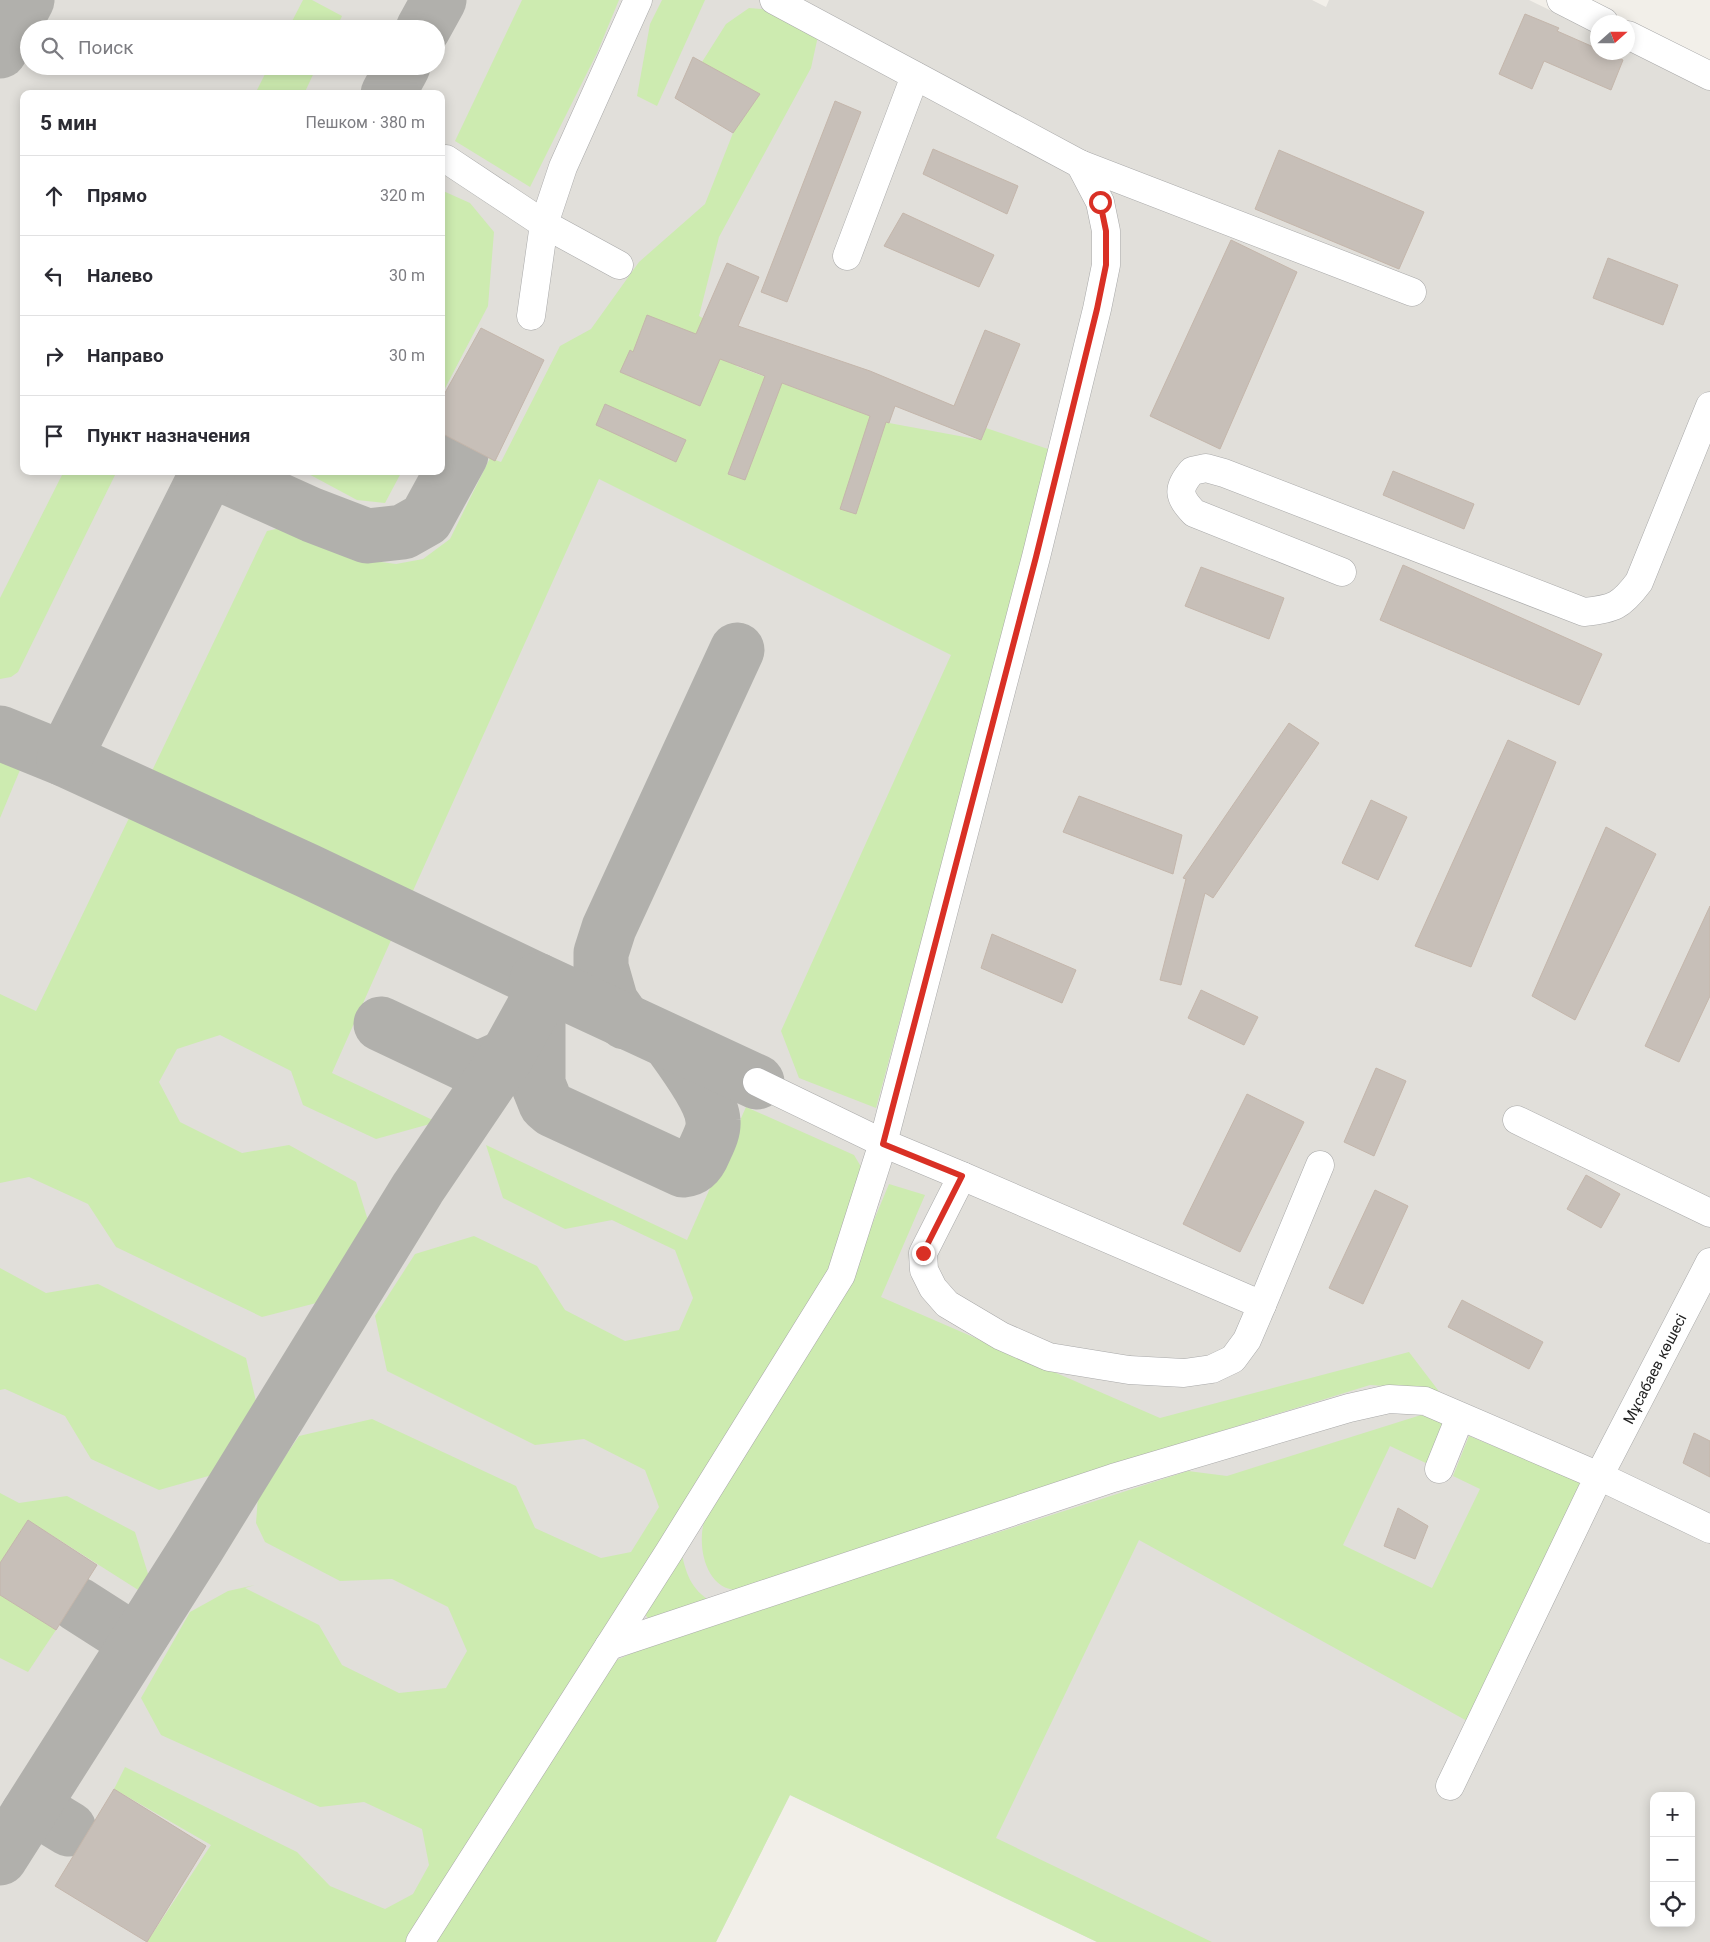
<!DOCTYPE html>
<html lang="ru">
<head>
<meta charset="utf-8">
<style>
	:root { --surface:#fff; --page:#f7f7f7; --text:#2b2b33; --muted:#7c7c81; --line:#e1e1e2 }
	body { margin:0; font-family:Roboto,sans-serif; background:var(--page); color:var(--text) }
	.controls { position:absolute; right:15px; bottom:15px; display:grid; overflow:hidden; border-radius:10px; box-shadow:0 2px 12px #0003 }
	.controls button { width:45px; height:45px; display:grid; place-items:center; padding:0; border:0; border-bottom:1px solid var(--line); background:var(--surface); color:var(--text); font:25px sans-serif }
	.compass { position:absolute; left:1590px; top:15px; width:45px; height:45px; border-radius:50%; background:var(--surface); box-shadow:0 2px 12px #0003; rotate:69deg }
	.stop { position:absolute; width:15px; height:15px; margin:-11px; border:4px solid #d93025; border-radius:50%; background:#fff }
	.stop.end { background:#d93025; border-color:#fff; box-shadow:0 1px 5px #0008 }
	.list { margin:0; padding:0; list-style:none }
	h2 { display:flex; justify-content:space-between; align-items:center; height:65px; margin:0; padding:0 20px; font-size:21px }
	h2 small { font-size:16px; font-weight:400; color:var(--muted) }
	.list li { display:grid; grid-template-columns:32px 1fr auto; gap:15px; align-items:center; box-sizing:border-box; height:80px; padding:0 20px; border-top:1px solid var(--line) }
	.list b { display:block; font-size:19px; white-space:nowrap }
	.list em { font-size:16px; font-style:normal; color:var(--muted) }
	.icon { flex:none; width:28px; height:28px; fill:none; stroke:currentColor; stroke-width:2; stroke-linecap:round; stroke-linejoin:round }
	.map { position:relative; flex:none; width:1710px; height:1942px; overflow:hidden }
	.search { position:absolute; background:var(--surface); box-shadow:0 2px 12px #0003; left:20px; top:20px; width:425px; height:55px; display:flex; align-items:center; gap:12px; box-sizing:border-box; padding:0 18px; border-radius:28px; color:var(--muted); font-size:19px }
	.panel { position:absolute; background:var(--surface); box-shadow:0 2px 12px #0003; left:20px; top:90px; width:425px; height:385px; border-radius:10px }
	.map>svg:first-child { display:block }
	.airport { fill:#e1dfda; fill-rule:evenodd }
	.grass { fill:#cdebb0 }
	.lines { fill:none; stroke-linecap:round; stroke-linejoin:round }
	.taxiway { stroke:#b1b0ac; stroke-width:55 }
	.building { fill:#c7bfb8; stroke:#c4b6ab }
	.minor-casing { stroke:#a9a9a9; stroke-width:29 }
	.minor { stroke:#fff; stroke-width:28 }
	.route { stroke:#d93025; stroke-width:6 }
	.labels { text-anchor:middle; stroke-width:4.5; stroke-linejoin:round; paint-order:stroke }
	.street-label { font-size:15px; fill:#222; stroke:#fff }
</style>
</head>
<body>
<div class="map">
<svg width="1710" height="1942" viewBox="0 0 1710 1942">
	<rect width="100%" height="100%" fill="#f2efe9"/>
	<path class="airport" d="M0,0H1312L1326,7L1329,0H1529L1597,33L1598,52H1628V47L1710,87V1942H1097L790,1795L716,1942H0ZM29,29H436V66H29ZM24,94H441V471H24ZM1654,1796H1691V1923H1654Z"/>
	<g class="grass">
		<polygon points="303,0 312,0 342,16 336,29 288,29"/>
		<polygon points="522,0 619,0 597,53 530,187 455,141"/>
		<polygon points="662,0 705,0 657,106 637,96 650,24"/>
		<polygon points="749,8 772,10 818,36 811,68 719,237 699,316 734,335 736,366 889,423 981,440 986,428 1054,451 876,1108 799,1078 781,1031 951,655 599,479 412,893 151,773 267,531 285,527 358,559 396,564 423,559 450,539 490,458 501,462 560,346 591,329 639,262 705,204 733,133 760,94 702,62 726,24"/>
		<polygon points="269,66 317,66 304,94 255,94"/>
		<polygon points="441,190 470,203 494,232 488,306 441,396"/>
		<polygon points="64,471 117,471 18,672 11,677 0,679 0,598"/>
		<polygon points="303,471 402,471 385,503 357,500"/>
		<polygon points="0,761 20,770 0,818"/>
		<polygon points="130,816 392,938 332,1073 437,1122 376,1139 303,1105 291,1071 220,1035 177,1049 159,1082 180,1122 242,1153 289,1145 356,1182 371,1230 328,1300 262,1317 116,1247 88,1204 29,1177 0,1183 0,994 36,1011"/>
		<polygon points="746,1107 854,1155 863,1170 839,1249 814,1301 408,1942 147,1942 211,1845 114,1789 125,1767 297,1852 330,1886 385,1909 413,1894 429,1865 422,1829 364,1802 320,1807 161,1735 141,1698 190,1612 228,1591 255,1585 245,1588 319,1625 342,1665 399,1693 446,1688 467,1651 448,1607 392,1579 340,1581 265,1542 256,1523 258,1496 299,1436 372,1419 516,1486 535,1528 601,1558 631,1552 659,1507 645,1470 584,1439 535,1445 387,1371 375,1316 415,1254 474,1236 537,1266 565,1310 625,1341 679,1330 693,1298 675,1250 612,1220 565,1229 503,1198 486,1145 687,1240"/>
		<path d="M889,1184L925,1195L881,1297L1160,1418L1409,1352L1441,1394L1418,1388L1370,1385L1160,1450L739,1590C706,1591 697,1547 704,1522L854,1268Z"/>
		<polygon points="0,1268 46,1293 98,1284 246,1358 258,1410 219,1473 159,1490 91,1459 65,1416 5,1389 0,1390"/>
		<polygon points="1421,1415 1449,1425 1430,1465 1390,1446 1343,1545 1432,1588 1480,1489 1453,1476 1469,1436 1585,1484 1478,1727 1139,1540 996,1838 1212,1942 1097,1942 790,1795 716,1942 435,1942 602,1679 617,1660 649,1645 1188,1471 1227,1476"/>
		<polygon points="0,1493 19,1503 67,1496 135,1532 149,1577 143,1593 28,1520 0,1563"/>
		<path d="M681,1549C685,1572 691,1590 712,1602L650,1622L644,1612Z"/>
		<polygon points="0,1595 56,1630 28,1672 0,1658"/>
	</g>
	<g class="lines">
		<g class="taxiway">
			<polyline points="423,29 439,0"/>
			<polyline points="0,51 27,0"/>
			<polyline points="388,94 403,66"/>
			<polyline points="214,471 312,515 367,536 403,532 426,519 461,455"/>
			<polyline points="0,733 64,759 308,871 537,980"/>
			<polyline points="64,759 208,471"/>
			<path d="M538,1003V1084L546,1104L553,1110L683,1170C694,1169 700,1161 704,1151C708,1142 714,1131 713,1121C712,1100 683,1061 670,1043"/>
			<polyline points="625,1022 611,1002 601,967 601,953 609,928 737,650"/>
			<polyline points="381,1024 474,1068 487,1065 507,1056"/>
			<polyline points="77,1604 127,1636 134,1636 143,1632"/>
			<polyline points="28,1814 41,1812 69,1829"/>
			<polyline points="0,1858 198,1546 418,1188 507,1056 538,1000 537,980 757,1082"/>
		</g>
	</g>
	<g class="building">
		<polygon points="1525,14 1559,28 1557,31 1598,49 1598,52 1606,52 1623,60 1611,90 1544,61 1532,89 1499,74"/>
		<polygon points="693,57 760,94 733,133 675,98"/>
		<polygon points="835,101 861,112 787,302 761,292"/>
		<polygon points="933,149 1018,186 1007,214 923,174"/>
		<polygon points="1279,150 1424,212 1399,269 1255,209"/>
		<polygon points="903,213 994,255 979,287 884,246"/>
		<polygon points="1231,240 1297,272 1220,449 1150,416"/>
		<polygon points="1608,258 1678,285 1663,325 1593,298"/>
		<polygon points="727,263 759,277 738,326 870,371 954,406 985,330 1020,344 981,440 895,406 889,423 886,422 856,514 840,509 870,416 782,383 745,480 728,474 765,376 720,359 700,406 620,372 630,350 633,352 647,315 696,334"/>
		<polygon points="481,328 544,360 495,461 441,433 441,400"/>
		<polygon points="605,404 686,440 676,462 596,425"/>
		<polygon points="1393,471 1474,504 1464,529 1383,495"/>
		<polygon points="1403,565 1602,654 1579,705 1380,620"/>
		<polygon points="1201,567 1284,598 1269,639 1185,606"/>
		<polygon points="1289,723 1319,743 1213,898 1205,893 1181,985 1160,980 1186,879 1183,878"/>
		<polygon points="1508,740 1556,762 1471,967 1415,946"/>
		<polygon points="1079,796 1182,835 1173,874 1063,832"/>
		<polygon points="1371,800 1407,817 1378,880 1342,863"/>
		<polygon points="1606,827 1656,854 1575,1020 1532,996"/>
		<polygon points="1710,906 1710,996 1679,1062 1645,1046"/>
		<polygon points="992,934 1076,970 1062,1003 981,968"/>
		<polygon points="1201,990 1258,1017 1244,1045 1188,1018"/>
		<polygon points="1376,1068 1406,1081 1374,1156 1344,1142"/>
		<polygon points="1247,1094 1304,1122 1240,1252 1183,1224"/>
		<polygon points="1586,1175 1620,1194 1601,1228 1567,1209"/>
		<polygon points="1375,1190 1408,1206 1363,1304 1329,1288"/>
		<polygon points="1462,1300 1543,1342 1529,1369 1448,1327"/>
		<polygon points="1694,1433 1710,1441 1710,1477 1683,1463"/>
		<polygon points="1398,1508 1428,1526 1415,1559 1384,1546"/>
		<polygon points="28,1520 97,1565 56,1630 0,1595 0,1563"/>
		<polygon points="114,1789 206,1846 147,1942 55,1886"/>
	</g>
	<g class="lines">
		<defs>
			<g id="minor">
				<polyline points="774,0 1080,164 1412,292"/>
				<polyline points="1561,0 1604,22"/>
				<polyline points="1628,35 1710,76"/>
				<polyline points="446,159 544,224 619,265"/>
				<polyline points="847,256 915,76"/>
				<polyline points="531,316 544,224 563,167 638,0"/>
				<path d="M1342,572L1194,513C1178,496 1177,489 1192,471L1206,468L1224,473L1584,612C1614,609 1621,606 1639,582L1710,406"/>
				<polyline points="757,1082 883,1143 962,1176 1262,1305 1320,1165"/>
				<polyline points="1517,1120 1710,1213"/>
				<polyline points="962,1176 923,1253 924,1270 933,1288 947,1304 1001,1336 1049,1357 1129,1370 1184,1373 1212,1369 1233,1359 1247,1340 1262,1305"/>
				<polyline points="1710,1262 1599,1476 1710,1529"/>
				<polyline points="1439,1469 1460,1417"/>
				<polyline points="609,1646 1113,1478 1349,1408 1389,1399 1425,1401 1599,1476 1450,1786"/>
				<polyline points="420,1942 669,1552 841,1275 883,1143 1036,557 1097,309 1106,265 1106,231 1100,202 1080,164"/>
			</g>
		</defs>
		<use href="#minor" class="minor-casing"/>
		<use href="#minor" class="minor"/>
	</g>
	<g class="lines">
		<polyline class="route" points="923,1253 962,1176 883,1144 1036,557 1097,309 1106,265 1106,231 1100,202"/>
	</g>
	<g class="labels">
		<g class="street-label">
			<text transform="translate(1655 1369) rotate(-63)" y="5">Мұсабаев көшесі</text>
		</g>
	</g>
</svg>
<div class="controls">
<button>+</button>
<button>−</button>
<button><svg class="icon" aria-label="locate" viewBox="0 0 24 24"><circle cx="12" cy="12" r="6"/><path d="M12 2v4M12 18v4M2 12h4M18 12h4"/></svg></button>
</div>
<svg class="compass" viewBox="-18 -18 36 36"><path d="M0-13l5 13h-10z" fill="#e53935"/><path d="M0 13l5-13h-10z" fill="#7c7c81"/></svg>
<div class="stop" style="left:1100px;top:202px"></div>
<div class="stop end" style="left:923px;top:1253px"></div>
<div class="search"><svg class="icon" aria-label="search" viewBox="0 0 24 24"><circle cx="10" cy="10" r="6"/><path d="M15 15l6 6"/></svg>Поиск</div>
<section class="panel">
<h2>5 мин<small>Пешком · 380 m</small></h2>
<ul class="list">
<li><svg class="icon" aria-label="ahead" viewBox="0 0 24 24"><path d="M12 20V5M6 11l6-6 6 6"/></svg><div><b>Прямо</b></div><em>320 m</em></li>
<li><svg class="icon" aria-label="left" viewBox="0 0 24 24"><path d="M17 20v-9H6M10 6l-5 5 5 5"/></svg><div><b>Налево</b></div><em>30 m</em></li>
<li><svg class="icon" aria-label="right" viewBox="0 0 24 24"><path d="M7 20v-9h11M14 6l5 5-5 5"/></svg><div><b>Направо</b></div><em>30 m</em></li>
<li><svg class="icon" aria-label="arrive" viewBox="0 0 24 24"><path d="M6 21V4h12l-3 4 3 4H6"/></svg><div><b>Пункт назначения</b></div></li>
</ul>
</section>
</div>
</body>
</html>
